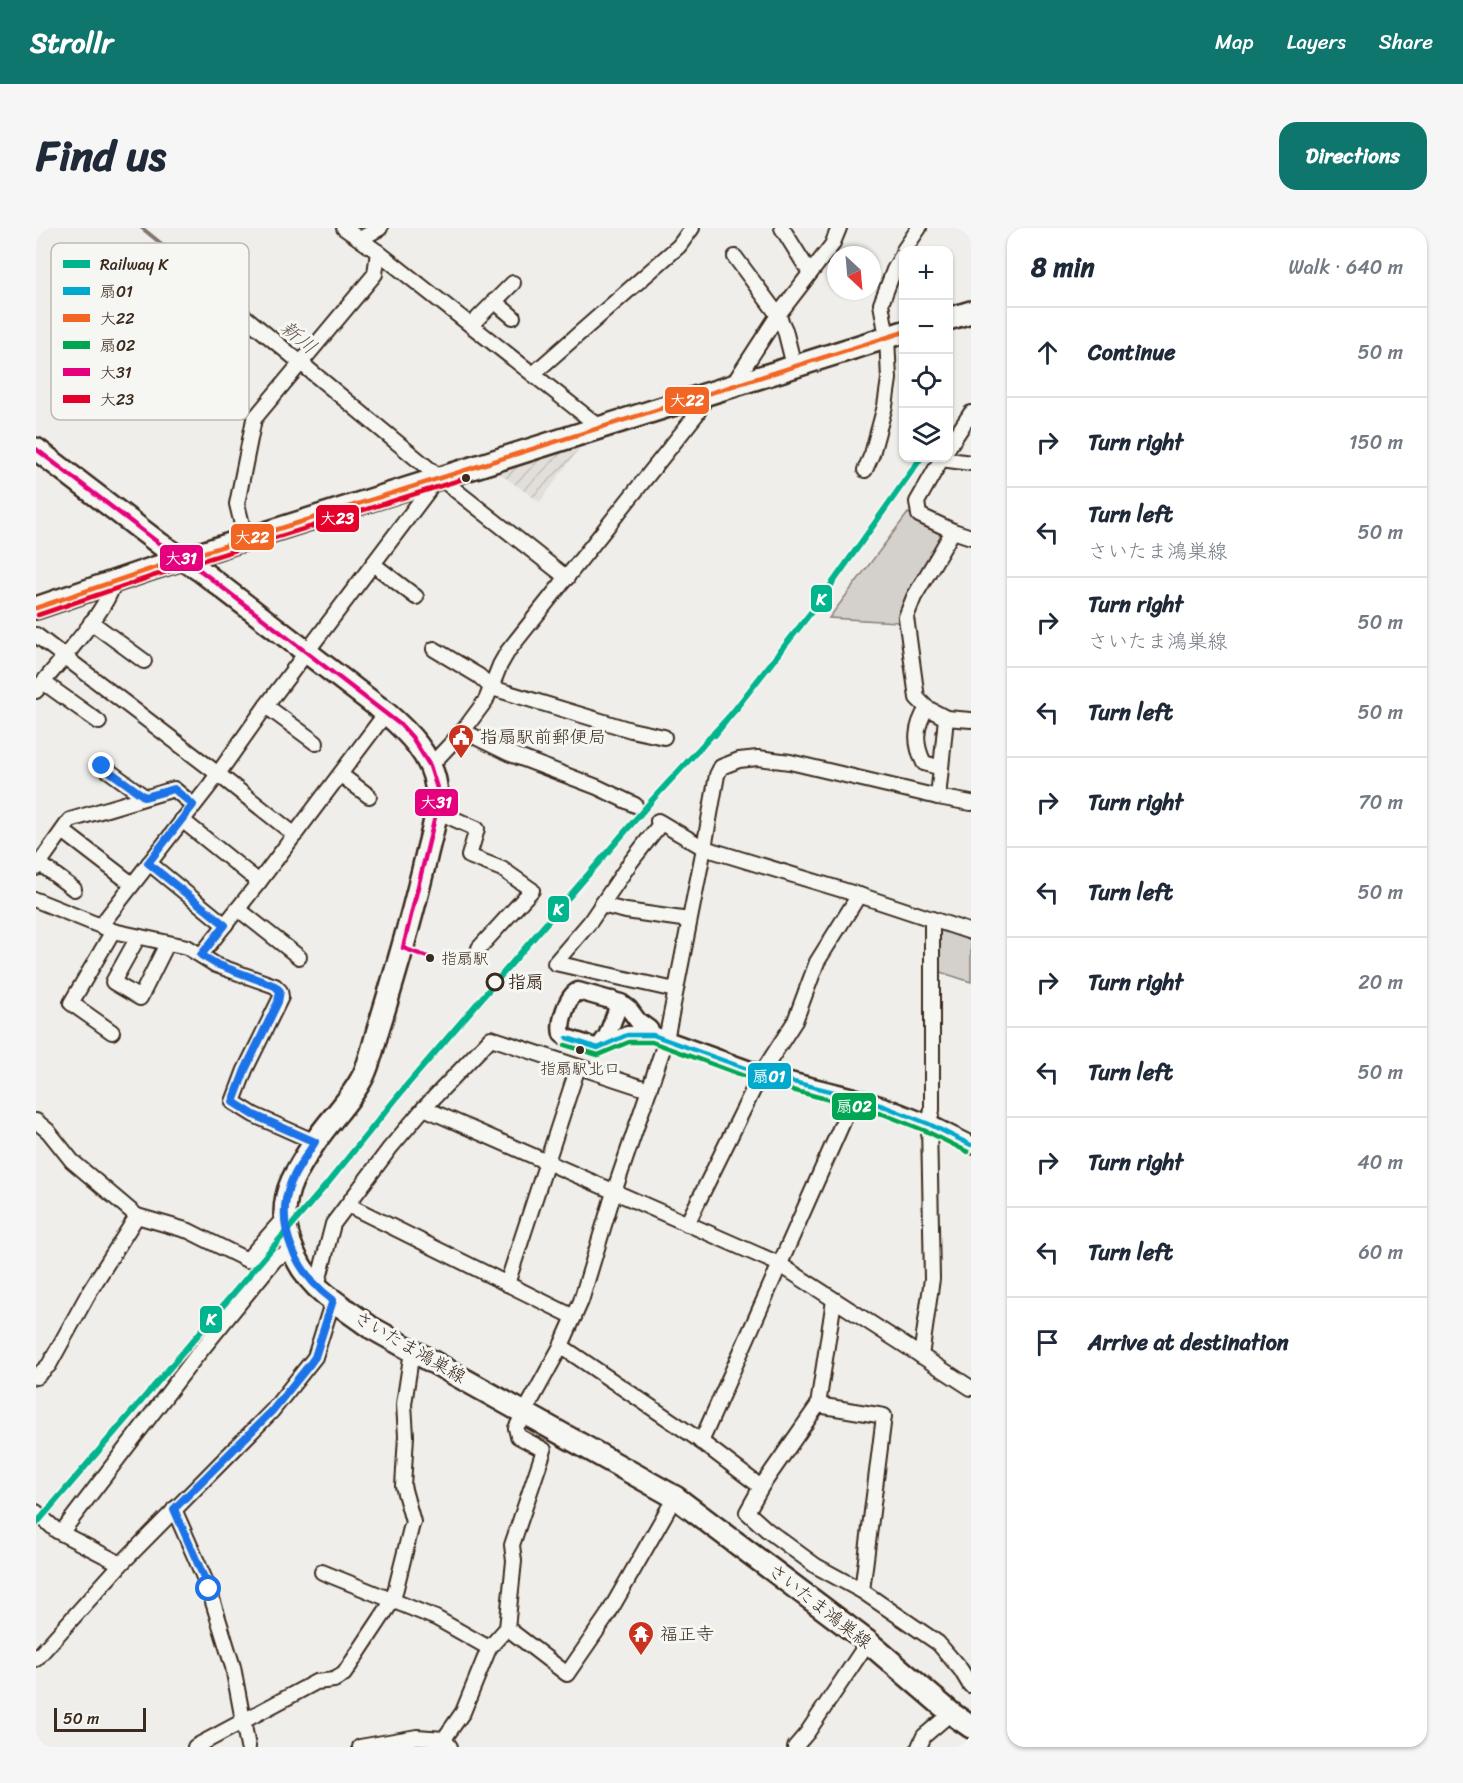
<!DOCTYPE html>
<html lang="en">
<head>
<meta charset="utf-8">
<style>
	:root { --surface:#fff; --page:#f6f6f7; --text:#1f2937; --muted:#747a83; --line:#e0e1e3; --accent:#0f766e }
	body { margin:0; font-family:Sriracha,"Klee One",sans-serif; background:var(--page); color:var(--text) }
	.controls { position:absolute; right:18px; top:18px; display:grid; overflow:hidden; border-radius:12px; box-shadow:0 2px 4px #0004 }
	.controls button { width:54px; height:54px; display:grid; place-items:center; padding:0; border:0; border-bottom:2px solid var(--line); background:var(--surface); color:var(--text); font:30px sans-serif }
	.compass { position:absolute; left:791px; top:18px; width:54px; height:54px; border-radius:50%; background:var(--surface); box-shadow:0 2px 4px #0004; rotate:154deg }
	.scale { position:absolute; left:18px; bottom:15px; width:92px; box-sizing:border-box; padding-left:6px; border:3px solid #3b2a1e; border-top:0; font-size:16px; line-height:21px; white-space:nowrap; color:#3b2a1e; -webkit-text-stroke:4px #f6f6f2; paint-order:stroke }
	.stop { position:absolute; width:18px; height:18px; margin:-14px; border:4px solid #1a73e8; border-radius:50%; background:#fff }
	.stop.end { background:#1a73e8; border-color:#fff; box-shadow:0 2px 6px #0008 }
	.list { margin:0; padding:0; list-style:none }
	h2 { display:flex; justify-content:space-between; align-items:center; height:78px; margin:0; padding:0 24px; font-size:26px }
	h2 small { font-size:20px; font-weight:400; color:var(--muted) }
	.list li { display:grid; grid-template-columns:39px 1fr auto; gap:18px; align-items:center; box-sizing:border-box; height:90px; padding:0 24px; border-top:2px solid var(--line) }
	.list b { display:block; font-size:22px; white-space:nowrap }
	.list p { margin:0; font-size:20px; white-space:nowrap; color:var(--muted) }
	.list em { font-size:20px; font-style:normal; color:var(--muted) }
	.icon { flex:none; width:33px; height:33px; fill:none; stroke:currentColor; stroke-width:2; stroke-linecap:round; stroke-linejoin:round }
	.map { position:relative; flex:none; width:935px; height:1519px; overflow:hidden; border-radius:18px }
	header { display:flex; align-items:center; gap:36px; box-sizing:border-box; height:84px; padding:0 30px; background:var(--accent); color:#fff }
	header strong { font-size:28px }
	nav { display:flex; gap:33px; margin-inline-start:auto; font-size:21px }
	.intro { display:flex; align-items:center; justify-content:space-between; box-sizing:border-box; height:144px; padding:0 36px }
	h1 { margin:0; font-size:42px }
	.button { padding:15px 27px; border-radius:18px; background:var(--accent); color:#fff; font-size:21px; font-weight:700 }
	main { display:flex; gap:36px; padding:0 36px }
	aside { flex:1; background:var(--surface); border-radius:18px; box-shadow:0 2px 4px #0004 }
	.map>svg:first-child { display:block }
	.industrial { fill:url(#industrial-furrows) }
	.green { fill:#d4d1cc; stroke:#887e75; stroke-width:1.5 }
	.lines { fill:none; stroke-linecap:round; stroke-linejoin:round }
	.stream { stroke:#81766d; stroke-width:4 }
	.minor-casing { stroke:#3b2a1e; stroke-width:18 }
	.tertiary-casing { stroke:#3b2a1e; stroke-width:21 }
	.primary-casing { stroke:#3b2a1e; stroke-width:26 }
	.minor { stroke:#f6f6f2; stroke-width:14 }
	.tertiary { stroke:#f6f6f2; stroke-width:16 }
	.primary { stroke:#f6f6f2; stroke-width:21 }
	.bus-1-casing { stroke:#f6f6f2; stroke-width:9 }
	.bus-2-casing { stroke:#f6f6f2; stroke-width:9 }
	.bus-3-casing { stroke:#f6f6f2; stroke-width:9 }
	.bus-4-casing { stroke:#f6f6f2; stroke-width:9 }
	.bus-5-casing { stroke:#f6f6f2; stroke-width:9 }
	.bus-1 { stroke:#00a9ce; stroke-width:4.5 }
	.bus-2 { stroke:#f26522; stroke-width:4.5 }
	.bus-3 { stroke:#00a651; stroke-width:4.5 }
	.bus-4 { stroke:#e5007d; stroke-width:4.5 }
	.bus-5 { stroke:#e4002b; stroke-width:4.5 }
	.rail-1-casing { stroke:#f6f6f2; stroke-width:10 }
	.rail-1 { stroke:#00b48d; stroke-width:6 }
	.route { stroke:#1a73e8; stroke-width:8 }
	.bus-dot { fill:#3b2a1e; stroke:#f6f6f2; stroke-width:2 }
	.stop-dot { fill:#f6f6f2; stroke:#3b2a1e; stroke-width:3 }
	.labels { text-anchor:middle; stroke-width:6; stroke-linejoin:round; paint-order:stroke }
	.bus-label { font-size:16px; fill:#3b2a1e; stroke:#f6f6f2; text-anchor:start }
	.poi-label { font-size:18px; fill:#3b2a1e; stroke:#f6f6f2; text-anchor:start }
	.stop-label { font-size:18px; font-weight:bold; fill:#3b2a1e; stroke:#f6f6f2; text-anchor:start }
	.street-label { font-size:18px; fill:#3b2a1e; stroke:#f6f6f2 }
	.water-label { font-size:20px; font-style:italic; fill:#64564c; stroke:#f6f6f2 }
	.key { fill:#f6f6f2; stroke:#beb9b2; stroke-width:1.5 }
	.key-label { font-size:16px; fill:#3b2a1e }
	.line-badge { stroke:#f6f6f2; stroke-width:2 }
	.badge-label { font-size:16px; text-anchor:middle; font-weight:bold; fill:#fff }
</style>
</head>
<body>
<header>
<strong>Strollr</strong>
<nav><a>Map</a><a>Layers</a><a>Share</a></nav>
</header>
<div class="intro"><h1>Find us</h1><a class="button">Directions</a></div>
<main>
<div class="map">
<svg width="935" height="1519" viewBox="0 0 935 1519">
	<defs>
		<pattern id="industrial-furrows" width="10" height="10" patternUnits="userSpaceOnUse" patternTransform="scale(1.5)"><rect width="10" height="10" fill="#e2dfdb"/><path d="M-1 1l2-2M0 10L10 0M9 11l2-2" fill="none" stroke="#c3c0bc"/></pattern>
	</defs>
	<rect width="100%" height="100%" fill="#efeeea"/>
	<filter id="ink" filterUnits="userSpaceOnUse"><feTurbulence type="fractalNoise" baseFrequency=".0167" numOctaves="2"/><feDisplacementMap in="SourceGraphic" scale="12" xChannelSelector="R" yChannelSelector="G"/><feConvolveMatrix kernelMatrix="1 2 1 2 8 2 1 2 1" color-interpolation-filters="sRGB"/></filter>
	<g filter="url(#ink)">
		<polygon class="industrial" points="544,217 545,218 504,274 461,244"/>
		<g class="green">
			<polygon points="872,285 909,306 868,376 862,394 793,390"/>
			<polygon points="901,696 935,708 935,754 901,743"/>
		</g>
		<g class="lines">
			<polyline class="stream" points="106,0 192,70"/>
			<defs>
				<g id="minor">
					<polyline points="308,0 342,24 565,200"/>
					<polyline points="746,0 774,45"/>
					<polyline points="324,11 344,0"/>
					<polyline points="868,22 883,0"/>
					<polyline points="699,29 742,87 749,102 758,138"/>
					<polyline points="458,73 477,89"/>
					<polyline points="191,74 404,250 531,350"/>
					<polyline points="435,97 477,55"/>
					<polyline points="497,146 643,18 656,0"/>
					<polyline points="696,158 742,87 796,17 803,0"/>
					<polyline points="912,220 935,185"/>
					<polyline points="906,230 881,274 883,287 917,303 878,369 870,389 881,470 891,480 910,490 935,492"/>
					<polyline points="905,231 935,235"/>
					<polyline points="829,242 836,226 849,178 853,151 851,109 845,76 858,42 868,24"/>
					<polyline points="917,303 935,309"/>
					<polyline points="210,313 201,276 218,191 339,46 342,24"/>
					<polyline points="337,336 380,369"/>
					<polyline points="55,394 108,433"/>
					<polyline points="0,407 182,546 259,607"/>
					<polyline points="398,421 443,448 456,460 595,502 628,509"/>
					<polyline points="7,454 63,494"/>
					<path d="M0,463C21,436 70,385 78,354"/>
					<polyline points="230,478 280,515"/>
					<path d="M891,480C879,499 878,515 888,535L905,540L910,490"/>
					<polyline points="427,503 450,472 464,437 472,423 660,187 666,177 668,167"/>
					<polyline points="66,538 109,569"/>
					<polyline points="394,538 427,503 472,525 561,559 599,577"/>
					<polyline points="305,547 333,568"/>
					<polyline points="902,569 905,540"/>
					<polyline points="400,585 407,586 441,601 433,628 466,641 496,662 443,720"/>
					<polyline points="146,592 223,654"/>
					<polyline points="622,593 668,620 681,547 685,539 703,532 722,530 754,534 902,569 935,575"/>
					<polyline points="625,595 594,635 554,694 519,735 639,762"/>
					<polyline points="27,603 96,656"/>
					<polyline points="3,635 38,661"/>
					<polyline points="113,635 189,697"/>
					<polyline points="0,640 34,592 138,561 157,577"/>
					<polyline points="0,672 77,703 151,719 180,737 239,758 244,763 245,769 209,842 197,874 218,887 279,914"/>
					<polyline points="565,677 590,683 653,692"/>
					<polyline points="202,681 263,729"/>
					<polyline points="65,697 174,557 230,478 392,263 393,254"/>
					<polyline points="102,709 77,754 104,770 131,716"/>
					<polyline points="165,727 223,654 350,485"/>
					<polyline points="76,804 35,775 77,703"/>
					<polyline points="388,880 743,1036 935,1160"/>
					<polyline points="0,893 12,903 36,933 101,988 153,1003 211,1032 249,989"/>
					<polyline points="312,977 538,1089"/>
					<polyline points="651,996 725,846 759,793 781,734 823,667"/>
					<polyline points="471,1056 542,839"/>
					<polyline points="281,1058 297,996 354,920 388,880 455,810 613,862"/>
					<polyline points="798,1072 782,1177 725,1259 711,1284 731,1302 780,1338 826,1363 902,1415 925,1442 934,1457"/>
					<polyline points="525,1118 659,1209 725,1259"/>
					<polyline points="885,1128 896,1051 893,896 896,882 896,691"/>
					<polyline points="0,1149 13,1137 55,1061 101,988"/>
					<polyline points="782,1177 848,1188 826,1363"/>
					<polyline points="665,1214 818,869"/>
					<polyline points="138,1281 173,1361 197,1439 212,1519"/>
					<polyline points="0,1284 21,1303 85,1336"/>
					<polyline points="25,1305 158,1131 240,1030 257,1023"/>
					<polyline points="286,1344 400,1390 453,1420 471,1400 478,1333 476,1317 508,1222 482,1208 480,1200 525,1118 545,1073 578,964 630,812 668,620 823,667 935,704"/>
					<polyline points="471,1400 531,1446 571,1388 639,1269"/>
					<polyline points="0,1431 85,1336 236,1183 279,1129 297,1072"/>
					<polyline points="408,1511 427,1484 453,1420"/>
					<polyline points="159,1519 280,1454 298,1452 308,1446 357,1372 375,1300 377,1294 367,1258 370,1208 368,1176 376,1123"/>
					<polyline points="324,1519 381,1509 408,1511 414,1519"/>
					<polyline points="759,1519 771,1505 832,1414"/>
					<polyline points="883,1519 888,1508 915,1485"/>
				</g>
				<g id="tertiary">
					<path d="M617,807L613,801L602,793L593,781L585,775L542,763C531,768 523,795 526,806L531,810L562,820L591,807H617L725,846L818,869L850,879L893,896L935,917"/>
					<polyline points="563,819 571,808 581,782 581,779 576,772"/>
				</g>
				<g id="primary">
					<polyline points="912,91 935,84"/>
					<path d="M0,221L124,316L165,343L350,485C372,504 396,528 400,558C404,581 396,604 391,625C378,682 362,737 345,792C339,809 334,838 325,852C313,874 293,893 279,914C271,926 262,940 256,953C238,993 258,1041 290,1067C304,1078 319,1088 334,1099L639,1269L832,1414L915,1485L935,1499"/>
					<polyline points="0,380 115,341 868,104"/>
				</g>
			</defs>
			<use href="#minor" class="minor-casing"/>
			<use href="#tertiary" class="tertiary-casing"/>
			<use href="#primary" class="primary-casing"/>
			<use href="#minor" class="minor"/>
			<use href="#tertiary" class="tertiary"/>
			<use href="#primary" class="primary"/>
			<defs>
				<polyline id="bus-1" points="531,810 562,820 591,807 617,807 725,846 818,869 850,879 893,896 935,917"/>
				<polyline id="bus-2" points="0,380 115,341 868,104"/>
				<polyline id="bus-3" points="529,817 562,827 593,814 616,814 722,853 847,886 890,903 932,924"/>
				<polyline id="bus-4" points="0,221 124,316 165,343 366,498 376,509 394,538 401,560 400,585 367,720 397,731"/>
				<polyline id="bus-5" points="2,387 117,348 430,250"/>
			</defs>
			<use href="#bus-1" class="bus-1-casing"/>
			<use href="#bus-2" class="bus-2-casing"/>
			<use href="#bus-3" class="bus-3-casing"/>
			<use href="#bus-4" class="bus-4-casing"/>
			<use href="#bus-5" class="bus-5-casing"/>
			<use href="#bus-1" class="bus-1"/>
			<use href="#bus-2" class="bus-2"/>
			<use href="#bus-3" class="bus-3"/>
			<use href="#bus-4" class="bus-4"/>
			<use href="#bus-5" class="bus-5"/>
			<defs>
				<g id="rail-1">
					<polyline points="679,507 783,374 885,230"/>
					<polyline points="0,1296 291,956 371,857 618,570 701,480"/>
				</g>
			</defs>
			<use href="#rail-1" class="rail-1-casing"/>
			<use href="#rail-1" class="rail-1"/>
		</g>
	</g>
	<g class="lines" filter="url(#ink)">
		<path class="route" d="M66,538L109,569L138,561L157,577L112,635L189,697L165,727L180,736L239,758L244,763L242,774L209,842L197,874L218,887L279,914C271,927 261,940 255,954C237,998 261,1046 297,1072L279,1129L274,1136L236,1183L138,1281L173,1361"/>
	</g>
	<defs>
		<symbol id="civic-pin" viewBox="-11 -11 22 30"><path d="M0 17L-7.5 6A9.5 9.5 0 1 1 7.5 6Z" fill="#c8321e" stroke="#f6f6f2"/><path d="M-.6-6.5H3V-4.5H.6V-3L4-1V1h2V6H-6V1h2V-1L-.6-3ZM-1.2 2.5V6h2.4V2.5Z" fill="#fff"/></symbol>
		<symbol id="temple-pin" viewBox="-11 -11 22 30"><path d="M0 17L-7.5 6A9.5 9.5 0 1 1 7.5 6Z" fill="#c8321e" stroke="#f6f6f2"/><path d="M0-6L5-2H3V0L6.5 2.5H4V6H1.5V3h-3V6H-4V2.5H-6.5L-3 0V-2H-5Z" fill="#fff"/></symbol>
	</defs>
	<g fill-rule="evenodd">
		<use href="#civic-pin" x="410" y="494" width="30" height="40"/>
		<use href="#temple-pin" x="590" y="1391" width="30" height="40"/>
	</g>
	<g class="bus-dot">
		<circle cx="430" cy="250" r="5"/>
		<circle cx="394" cy="730" r="5"/>
		<circle cx="544" cy="822" r="5"/>
	</g>
	<circle class="stop-dot" cx="459" cy="754" r="8"/>
	<g class="labels">
		<g class="bus-label">
			<text x="405" y="736">指扇駅</text>
			<text x="544" y="846" text-anchor="middle">指扇駅北口</text>
		</g>
		<g class="poi-label">
			<text x="444" y="515">指扇駅前郵便局</text>
			<text x="624" y="1412">福正寺</text>
		</g>
		<g class="stop-label">
			<text x="472" y="760">指扇</text>
		</g>
		<g class="street-label">
			<text transform="translate(374 1119) rotate(30)" y="6">さいたま鴻巣線</text>
			<text transform="translate(784 1378) rotate(38)" y="6">さいたま鴻巣線</text>
		</g>
		<g class="water-label">
			<text transform="translate(263 109) rotate(39)" y="7">新川</text>
		</g>
	</g>
	<rect x="15" y="15" width="198" height="177" rx="9" class="key"/>
	<rect x="27" y="32" width="27" height="8" fill="#00b48d"/>
	<rect x="27" y="59" width="27" height="8" fill="#00a9ce"/>
	<rect x="27" y="86" width="27" height="8" fill="#f26522"/>
	<rect x="27" y="113" width="27" height="8" fill="#00a651"/>
	<rect x="27" y="140" width="27" height="8" fill="#e5007d"/>
	<rect x="27" y="167" width="27" height="8" fill="#e4002b"/>
	<g class="key-label">
		<text x="64" y="42">Railway K</text>
		<text x="64" y="69">扇01</text>
		<text x="64" y="96">大22</text>
		<text x="64" y="123">扇02</text>
		<text x="64" y="150">大31</text>
		<text x="64" y="177">大23</text>
	</g>
	<g class="line-badge">
		<rect x="628" y="158" width="46" height="29" rx="6" fill="#f26522"/>
		<rect x="279" y="276" width="45" height="29" rx="6" fill="#e4002b"/>
		<rect x="194" y="295" width="45" height="28" rx="6" fill="#f26522"/>
		<rect x="123" y="316" width="45" height="28" rx="6" fill="#e5007d"/>
		<rect x="774" y="356" width="23" height="29" rx="6" fill="#00b48d"/>
		<rect x="378" y="560" width="45" height="29" rx="6" fill="#e5007d"/>
		<rect x="511" y="667" width="23" height="28" rx="6" fill="#00b48d"/>
		<rect x="711" y="834" width="45" height="28" rx="6" fill="#00a9ce"/>
		<rect x="795" y="864" width="46" height="29" rx="6" fill="#00a651"/>
		<rect x="163" y="1077" width="24" height="29" rx="6" fill="#00b48d"/>
	</g>
	<g class="badge-label">
		<text x="651" y="178">大22</text>
		<text x="301" y="296">大23</text>
		<text x="216" y="315">大22</text>
		<text x="145" y="336">大31</text>
		<text x="785" y="377">K</text>
		<text x="400" y="580">大31</text>
		<text x="522" y="687">K</text>
		<text x="733" y="854">扇01</text>
		<text x="818" y="884">扇02</text>
		<text x="175" y="1097">K</text>
	</g>
</svg>
<div class="controls">
<button>+</button>
<button>−</button>
<button><svg class="icon" aria-label="locate" viewBox="0 0 24 24"><circle cx="12" cy="12" r="6"/><path d="M12 2v4M12 18v4M2 12h4M18 12h4"/></svg></button>
<button><svg class="icon" aria-label="layers" viewBox="0 0 24 24"><path d="M12 4l9 5-9 5-9-5zM3 14l9 5 9-5"/></svg></button>
</div>
<svg class="compass" viewBox="-18 -18 36 36"><path d="M0-13l5 13h-10z" fill="#e53935"/><path d="M0 13l5-13h-10z" fill="#747a83"/></svg>
<div class="scale">50 m</div>
<div class="stop" style="left:173px;top:1361px"></div>
<div class="stop end" style="left:66px;top:538px"></div>
</div>
<aside>
<h2>8 min<small>Walk · 640 m</small></h2>
<ul class="list">
<li><svg class="icon" aria-label="ahead" viewBox="0 0 24 24"><path d="M12 20V5M6 11l6-6 6 6"/></svg><div><b>Continue</b></div><em>50 m</em></li>
<li><svg class="icon" aria-label="right" viewBox="0 0 24 24"><path d="M7 20v-9h11M14 6l5 5-5 5"/></svg><div><b>Turn right</b></div><em>150 m</em></li>
<li><svg class="icon" aria-label="left" viewBox="0 0 24 24"><path d="M17 20v-9H6M10 6l-5 5 5 5"/></svg><div><b>Turn left</b><p>さいたま鴻巣線</p></div><em>50 m</em></li>
<li><svg class="icon" aria-label="right" viewBox="0 0 24 24"><path d="M7 20v-9h11M14 6l5 5-5 5"/></svg><div><b>Turn right</b><p>さいたま鴻巣線</p></div><em>50 m</em></li>
<li><svg class="icon" aria-label="left" viewBox="0 0 24 24"><path d="M17 20v-9H6M10 6l-5 5 5 5"/></svg><div><b>Turn left</b></div><em>50 m</em></li>
<li><svg class="icon" aria-label="right" viewBox="0 0 24 24"><path d="M7 20v-9h11M14 6l5 5-5 5"/></svg><div><b>Turn right</b></div><em>70 m</em></li>
<li><svg class="icon" aria-label="left" viewBox="0 0 24 24"><path d="M17 20v-9H6M10 6l-5 5 5 5"/></svg><div><b>Turn left</b></div><em>50 m</em></li>
<li><svg class="icon" aria-label="right" viewBox="0 0 24 24"><path d="M7 20v-9h11M14 6l5 5-5 5"/></svg><div><b>Turn right</b></div><em>20 m</em></li>
<li><svg class="icon" aria-label="left" viewBox="0 0 24 24"><path d="M17 20v-9H6M10 6l-5 5 5 5"/></svg><div><b>Turn left</b></div><em>50 m</em></li>
<li><svg class="icon" aria-label="right" viewBox="0 0 24 24"><path d="M7 20v-9h11M14 6l5 5-5 5"/></svg><div><b>Turn right</b></div><em>40 m</em></li>
<li><svg class="icon" aria-label="left" viewBox="0 0 24 24"><path d="M17 20v-9H6M10 6l-5 5 5 5"/></svg><div><b>Turn left</b></div><em>60 m</em></li>
<li><svg class="icon" aria-label="arrive" viewBox="0 0 24 24"><path d="M6 21V4h12l-3 4 3 4H6"/></svg><div><b>Arrive at destination</b></div></li>
</ul>
</aside>
</main>
</body>
</html>
